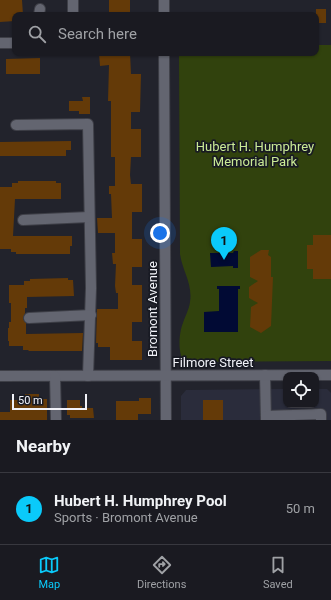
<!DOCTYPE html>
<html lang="en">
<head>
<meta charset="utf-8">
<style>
	:root { --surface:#1a1a21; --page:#23232a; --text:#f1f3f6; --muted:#9fa1a5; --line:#38383f; --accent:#0acafa }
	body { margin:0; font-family:Roboto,sans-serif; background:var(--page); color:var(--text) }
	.controls { position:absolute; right:12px; bottom:12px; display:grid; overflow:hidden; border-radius:8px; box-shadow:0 1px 3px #0004 }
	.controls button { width:36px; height:36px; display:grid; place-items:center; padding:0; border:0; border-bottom:1px solid var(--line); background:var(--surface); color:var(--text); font:20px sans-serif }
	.scale { position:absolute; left:12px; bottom:10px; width:75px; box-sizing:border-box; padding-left:4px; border:2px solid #f1f2f8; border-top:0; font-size:11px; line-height:14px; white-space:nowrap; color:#f1f2f8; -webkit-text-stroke:3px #181a23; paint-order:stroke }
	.you { position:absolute; left:160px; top:233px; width:14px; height:14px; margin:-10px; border:3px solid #fff; border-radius:50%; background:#1a73e8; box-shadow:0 0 0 6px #1a73e833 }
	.badge { display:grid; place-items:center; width:26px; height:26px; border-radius:50%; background:var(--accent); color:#111; font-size:13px; font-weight:700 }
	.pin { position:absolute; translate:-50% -33px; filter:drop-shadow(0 1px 2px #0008) }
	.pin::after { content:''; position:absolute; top:21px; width:14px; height:12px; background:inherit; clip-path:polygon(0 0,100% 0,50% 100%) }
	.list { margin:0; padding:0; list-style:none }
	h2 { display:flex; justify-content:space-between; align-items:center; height:52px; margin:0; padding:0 16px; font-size:17px }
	h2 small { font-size:13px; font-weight:400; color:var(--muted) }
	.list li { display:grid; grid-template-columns:26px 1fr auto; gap:12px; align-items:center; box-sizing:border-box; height:72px; padding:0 16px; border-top:1px solid var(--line) }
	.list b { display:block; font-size:15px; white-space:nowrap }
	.list p { margin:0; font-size:13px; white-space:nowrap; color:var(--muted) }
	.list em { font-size:13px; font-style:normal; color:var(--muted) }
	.icon { flex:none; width:22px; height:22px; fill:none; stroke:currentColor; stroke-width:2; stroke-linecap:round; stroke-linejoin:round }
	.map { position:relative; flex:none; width:331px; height:420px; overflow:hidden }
	.search { position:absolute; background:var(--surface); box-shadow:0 1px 3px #0004; left:12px; right:12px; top:12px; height:44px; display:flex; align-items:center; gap:10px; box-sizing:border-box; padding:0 14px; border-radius:8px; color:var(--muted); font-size:15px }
	.sheet { height:124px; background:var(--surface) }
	nav { display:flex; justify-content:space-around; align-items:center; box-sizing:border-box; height:56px; border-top:1px solid var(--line); background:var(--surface); font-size:11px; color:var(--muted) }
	nav a { display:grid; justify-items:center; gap:2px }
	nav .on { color:var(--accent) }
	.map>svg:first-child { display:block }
	.built { fill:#2a2c3b }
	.green { fill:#31420d }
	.water { fill:#010a34 }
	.building { fill:#643a08 }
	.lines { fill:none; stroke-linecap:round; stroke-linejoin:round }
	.minor-casing { stroke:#3e3f47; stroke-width:12 }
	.minor { stroke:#636570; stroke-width:10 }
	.labels { text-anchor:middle; stroke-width:3.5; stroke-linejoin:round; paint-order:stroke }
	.park-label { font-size:13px; fill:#caea96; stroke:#181a23 }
	.street-label { font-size:13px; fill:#f1f2f8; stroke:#181a23 }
</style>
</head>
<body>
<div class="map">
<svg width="331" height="420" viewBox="0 0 331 420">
	<rect width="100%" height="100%" fill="#22232c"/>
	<polygon class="built" points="286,389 286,405 316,405 316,389 327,389 331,393 331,420 181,420 181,396 186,390"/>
	<path class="green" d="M316,45H331V361L185,362C177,355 179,332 183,323C185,316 189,310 190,302C193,284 182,270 180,254L179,53H316Z"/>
	<g class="water">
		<polygon points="234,251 238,251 238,268 233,268 233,266 211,267 210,253 233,253"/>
		<polygon points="217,286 240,286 240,289 238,289 238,332 204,332 204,312 219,311 219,289 217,289"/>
	</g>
	<g class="building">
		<polygon points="0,0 22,0 23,15 15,15 15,21 0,22"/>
		<rect x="109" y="0" width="21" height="15"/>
		<rect x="316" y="9" width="10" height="14"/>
		<polygon points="99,53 130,53 131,74 141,74 140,112 131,112 131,129 141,129 141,157 131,157 130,175 131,184 142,184 142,212 132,212 132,239 142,239 142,267 132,267 132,285 142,285 142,322 132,322 132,341 142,341 142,360 110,360 110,347 98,347 98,343 96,343 97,309 118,309 118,293 116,293 115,286 116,264 113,264 112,253 115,253 115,233 98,233 97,218 112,218 111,194 109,194 109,186 115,186 115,157 111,157 111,101 108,101 109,65 100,66"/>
		<polygon points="40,58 40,74 6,74 6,59"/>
		<polygon points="82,97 90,97 90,114 79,114 79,111 69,111 69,101 83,101"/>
		<polygon points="71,141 71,150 66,150 66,156 0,156 0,142"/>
		<polygon points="18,181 56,181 56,183 61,183 61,199 15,199 13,236 72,236 72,246 70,246 70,254 16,254 16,252 11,252 11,249 0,249 0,187 12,187 12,183 18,183"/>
		<polygon points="313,235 331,235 331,279 313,279 313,269 307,269 307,245 313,245"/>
		<polygon points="261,250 269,250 268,255 271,257 271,277 273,277 271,326 261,333 250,327 251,307 258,303 249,298 249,287 258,281 250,277 250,257"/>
		<polygon points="68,278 68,280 73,280 74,296 27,297 27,308 25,308 25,313 23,319 26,323 26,334 83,333 82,351 28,351 29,350 23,350 23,346 9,346 9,341 8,341 8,328 9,328 9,322 11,322 11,303 9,303 9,285 24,285 24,281 30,281 30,279"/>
		<polygon points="25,394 39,394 39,399 47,399 47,420 0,420 0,412 10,412 10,400 24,400"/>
		<polygon points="139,398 151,398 151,414 138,414 138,420 116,420 116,401 139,401"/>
		<polygon points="67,400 80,400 80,406 82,406 82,408 93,408 94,418 70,418 70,415 67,415"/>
		<rect x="203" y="400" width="20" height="20"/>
	</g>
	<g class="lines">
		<defs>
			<g id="minor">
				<polyline points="73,0 73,15"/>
				<polyline points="164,0 164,15"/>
				<polyline points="39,15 40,9"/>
				<polyline points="0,43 15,43"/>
				<polyline points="164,53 166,420"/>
				<polyline points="16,125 88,124 91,288 88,376"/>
				<polyline points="23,220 89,217"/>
				<polyline points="29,318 91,315"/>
				<polyline points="265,375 266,420"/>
				<polyline points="0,376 331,375"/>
				<polyline points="55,376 56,420"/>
				<polyline points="266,416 321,414 321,420"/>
			</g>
		</defs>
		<use href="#minor" class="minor-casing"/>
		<use href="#minor" class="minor"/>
	</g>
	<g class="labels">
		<g class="park-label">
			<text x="255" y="151">Hubert H. Humphrey<tspan x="255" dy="15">Memorial Park</tspan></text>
		</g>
		<g class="street-label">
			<text transform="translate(152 309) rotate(-90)" y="5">Bromont Avenue</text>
			<text x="213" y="367">Filmore Street</text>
		</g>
	</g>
</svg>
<div class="controls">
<button><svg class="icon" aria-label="locate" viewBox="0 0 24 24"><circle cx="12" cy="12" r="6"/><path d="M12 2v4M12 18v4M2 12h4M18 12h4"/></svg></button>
</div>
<div class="scale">50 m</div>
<div class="you"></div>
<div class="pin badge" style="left:224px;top:260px">1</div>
<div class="search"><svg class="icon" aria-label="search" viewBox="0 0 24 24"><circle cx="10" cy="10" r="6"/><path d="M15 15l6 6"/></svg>Search here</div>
</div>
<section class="sheet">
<h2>Nearby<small></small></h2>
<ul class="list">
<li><span class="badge">1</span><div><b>Hubert H. Humphrey Pool</b><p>Sports · Bromont Avenue</p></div><em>50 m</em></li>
</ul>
</section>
<nav>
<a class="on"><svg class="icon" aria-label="map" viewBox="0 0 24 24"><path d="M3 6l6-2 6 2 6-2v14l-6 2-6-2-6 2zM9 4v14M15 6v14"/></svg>Map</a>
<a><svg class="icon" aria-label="directions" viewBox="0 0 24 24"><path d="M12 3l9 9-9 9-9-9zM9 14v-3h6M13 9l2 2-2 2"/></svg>Directions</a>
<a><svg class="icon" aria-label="saved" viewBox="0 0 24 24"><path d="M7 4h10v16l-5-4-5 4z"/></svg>Saved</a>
</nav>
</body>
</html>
